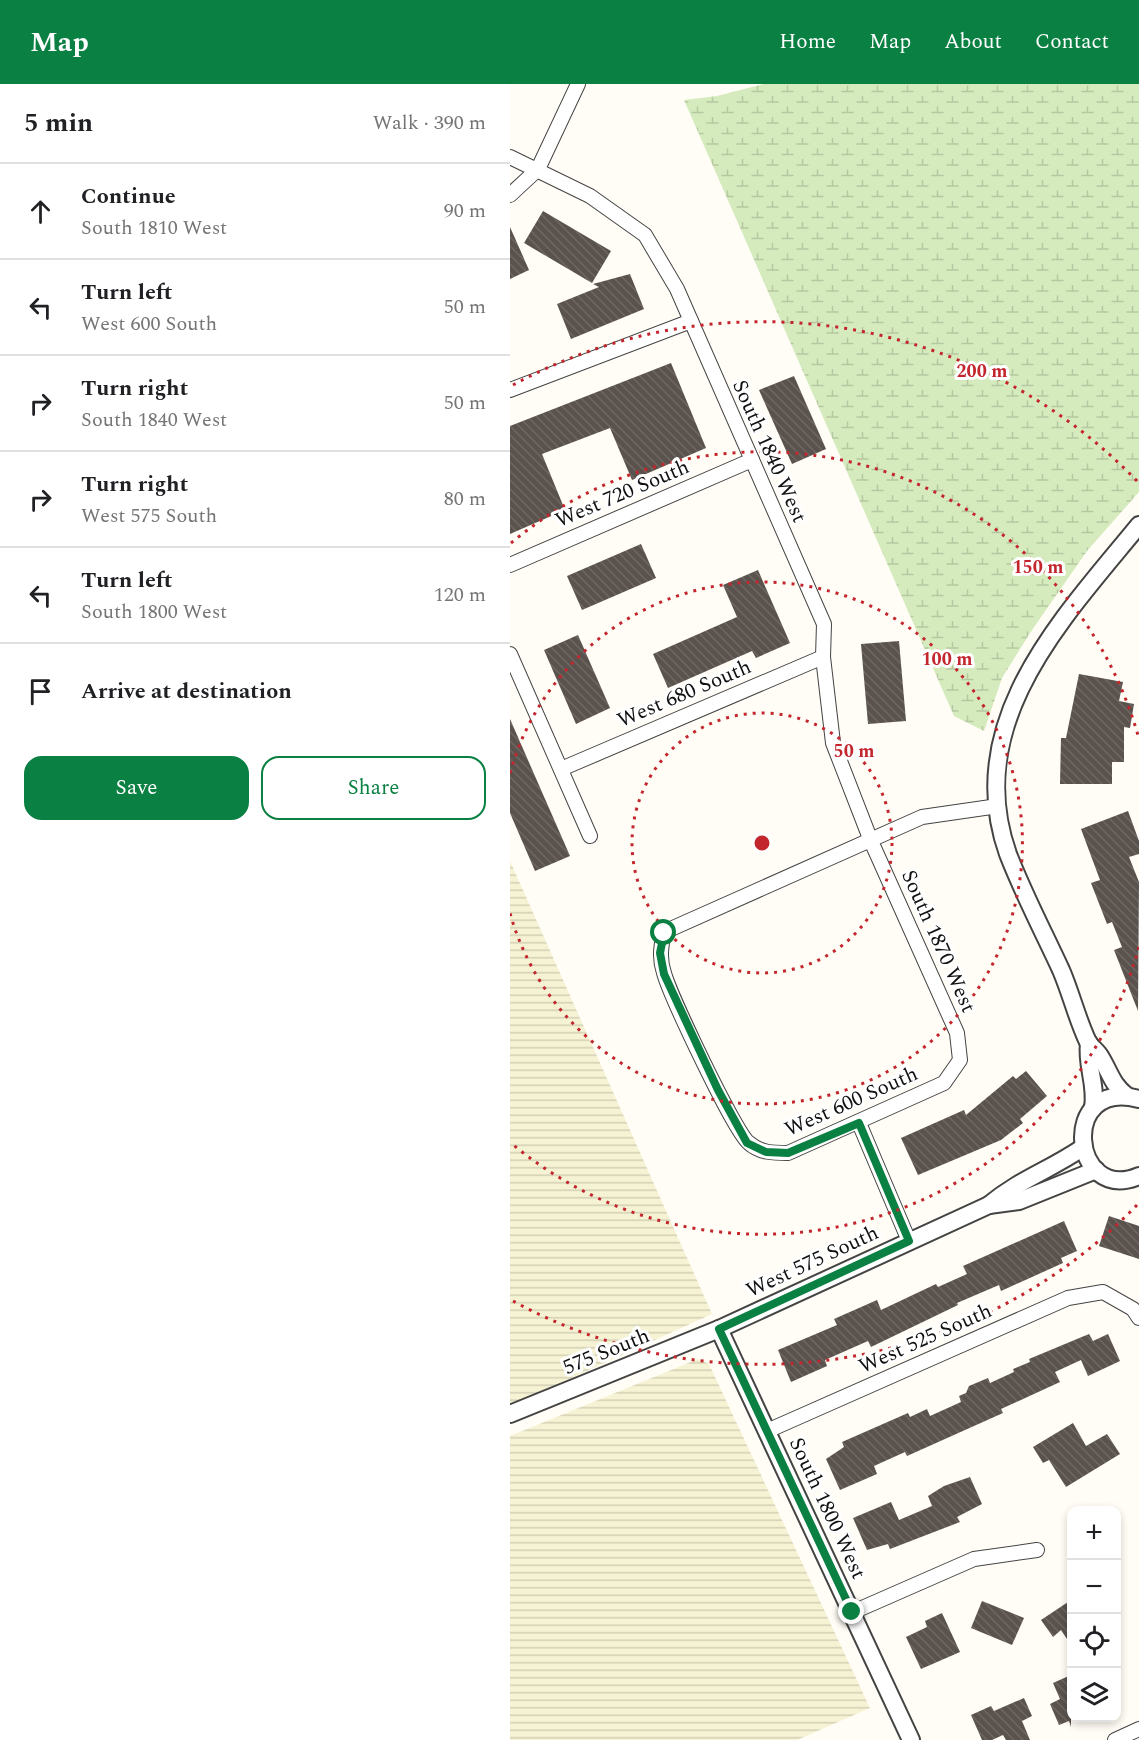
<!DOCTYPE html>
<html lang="en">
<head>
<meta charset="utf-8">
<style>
	:root { --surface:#fff; --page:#f2f2f2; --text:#202124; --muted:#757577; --line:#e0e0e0; --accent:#0b8043 }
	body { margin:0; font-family:Spectral,serif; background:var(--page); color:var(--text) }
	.controls { position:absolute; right:18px; bottom:18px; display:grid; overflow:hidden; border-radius:12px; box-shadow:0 3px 9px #0003 }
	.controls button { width:54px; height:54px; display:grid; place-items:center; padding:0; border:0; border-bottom:2px solid var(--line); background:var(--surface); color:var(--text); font:30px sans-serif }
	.stop { position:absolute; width:18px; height:18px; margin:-14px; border:4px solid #0b8043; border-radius:50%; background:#fff }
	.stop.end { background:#0b8043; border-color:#fff; box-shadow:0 2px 6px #0008 }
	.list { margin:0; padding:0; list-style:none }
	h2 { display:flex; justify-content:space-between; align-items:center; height:78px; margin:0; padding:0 24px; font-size:26px }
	h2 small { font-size:20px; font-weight:400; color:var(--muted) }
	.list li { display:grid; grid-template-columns:39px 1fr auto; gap:18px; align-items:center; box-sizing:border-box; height:96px; padding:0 24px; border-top:2px solid var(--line) }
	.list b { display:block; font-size:22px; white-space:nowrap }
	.list p { margin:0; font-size:20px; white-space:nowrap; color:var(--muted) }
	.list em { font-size:20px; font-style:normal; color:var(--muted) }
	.actions { display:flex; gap:12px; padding:18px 24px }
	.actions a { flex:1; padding:14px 0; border:2px solid var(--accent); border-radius:18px; text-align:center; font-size:21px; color:var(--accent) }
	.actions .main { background:var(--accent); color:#fff }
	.icon { flex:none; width:33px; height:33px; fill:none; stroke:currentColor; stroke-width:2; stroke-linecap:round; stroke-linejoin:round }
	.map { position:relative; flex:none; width:629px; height:1656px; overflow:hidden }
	header { display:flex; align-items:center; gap:36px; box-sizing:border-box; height:84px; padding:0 30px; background:var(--accent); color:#fff }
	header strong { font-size:28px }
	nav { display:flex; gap:33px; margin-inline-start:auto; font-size:21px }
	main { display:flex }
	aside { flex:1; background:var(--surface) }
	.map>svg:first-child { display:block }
	.farmland { fill:url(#farmland-rules) }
	.wetland { fill:url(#wetland-marsh) }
	.building { fill:url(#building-back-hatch) }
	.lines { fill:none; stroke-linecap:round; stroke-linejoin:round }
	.minor-casing { stroke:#444; stroke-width:16 }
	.tertiary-casing { stroke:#444; stroke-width:20 }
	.minor { stroke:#fff; stroke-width:14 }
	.tertiary { stroke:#fff; stroke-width:16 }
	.route { stroke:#0b8043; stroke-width:8 }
	.ring { fill:none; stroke:#c4262e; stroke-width:3; stroke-dasharray:3 6 }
	.labels { text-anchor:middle; stroke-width:6; stroke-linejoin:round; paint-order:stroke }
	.street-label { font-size:21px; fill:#111; stroke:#fff }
	.centre { fill:#c4262e; stroke:#fff; stroke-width:3 }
	.ring-label { font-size:18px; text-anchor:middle; font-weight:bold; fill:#c4262e; stroke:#fff; stroke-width:6; stroke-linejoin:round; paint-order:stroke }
</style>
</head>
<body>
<header>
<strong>Map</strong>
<nav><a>Home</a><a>Map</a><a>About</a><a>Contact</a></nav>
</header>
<main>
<aside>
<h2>5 min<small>Walk · 390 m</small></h2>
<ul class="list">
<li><svg class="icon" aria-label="ahead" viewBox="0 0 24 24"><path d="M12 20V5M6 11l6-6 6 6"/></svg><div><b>Continue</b><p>South 1810 West</p></div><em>90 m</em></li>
<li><svg class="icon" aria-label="left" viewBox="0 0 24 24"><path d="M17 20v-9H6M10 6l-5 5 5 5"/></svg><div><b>Turn left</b><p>West 600 South</p></div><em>50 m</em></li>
<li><svg class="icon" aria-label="right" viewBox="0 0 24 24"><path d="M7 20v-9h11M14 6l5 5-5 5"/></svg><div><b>Turn right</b><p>South 1840 West</p></div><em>50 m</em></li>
<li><svg class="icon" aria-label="right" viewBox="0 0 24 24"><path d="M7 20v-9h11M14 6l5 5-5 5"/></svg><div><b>Turn right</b><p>West 575 South</p></div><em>80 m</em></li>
<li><svg class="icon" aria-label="left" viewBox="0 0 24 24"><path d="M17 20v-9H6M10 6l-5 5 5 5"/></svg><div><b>Turn left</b><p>South 1800 West</p></div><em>120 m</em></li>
<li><svg class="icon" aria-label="arrive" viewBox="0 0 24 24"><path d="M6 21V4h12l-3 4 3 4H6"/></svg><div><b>Arrive at destination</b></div></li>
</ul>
<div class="actions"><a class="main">Save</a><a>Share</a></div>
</aside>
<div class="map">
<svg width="629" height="1656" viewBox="0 0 629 1656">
	<defs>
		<pattern id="farmland-rules" width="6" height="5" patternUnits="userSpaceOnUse" patternTransform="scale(1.5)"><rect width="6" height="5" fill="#f6f3d4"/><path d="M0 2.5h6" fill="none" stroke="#d2cfb5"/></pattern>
		<pattern id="wetland-marsh" width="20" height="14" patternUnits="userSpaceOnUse" patternTransform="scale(1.5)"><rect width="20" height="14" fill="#d5ebbd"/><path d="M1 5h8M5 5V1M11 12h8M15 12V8" fill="none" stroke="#b6c8a1"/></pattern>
		<pattern id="building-back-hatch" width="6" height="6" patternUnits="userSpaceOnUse" patternTransform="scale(1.5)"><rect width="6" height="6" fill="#5a524d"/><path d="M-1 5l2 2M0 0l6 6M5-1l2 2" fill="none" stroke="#6d6662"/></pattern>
	</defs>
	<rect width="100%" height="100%" fill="#fffdf5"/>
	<g class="farmland">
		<polygon points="0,777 202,1230 0,1322"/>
		<polygon points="188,1275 199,1280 360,1624 287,1656 0,1656 0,1352"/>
	</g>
	<polygon class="wetland" points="254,0 629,0 629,408 577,467 522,546 492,594 474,647 444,632 174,16 207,12"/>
	<g class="building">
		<polygon points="33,127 101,167 82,199 14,159"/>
		<polygon points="0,143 19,186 0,195"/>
		<polygon points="120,190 134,225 61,255 47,220 89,203 83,200"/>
		<polygon points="161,279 196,364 122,396 100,344 32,370 55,426 0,450 0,342"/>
		<polygon points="284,292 316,365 282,380 249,306"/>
		<polygon points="131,460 146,494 72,526 57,492"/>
		<polygon points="248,486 280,559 246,574 242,567 158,604 143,570 227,533 213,501"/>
		<polygon points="68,551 100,624 66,640 34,566"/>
		<polygon points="389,557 396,637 358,640 351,560"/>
		<polygon points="569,590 613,598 609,617 624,620 620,644 614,643 614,678 602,678 602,700 550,700 551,654 556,654"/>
		<polygon points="0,635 60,772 25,787 0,729"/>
		<polygon points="618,727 629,757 629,770 619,773 629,798 628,927 604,866 612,863 602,838 597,840 581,799 590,796 571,745"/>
		<polygon points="516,987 537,1012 510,1035 513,1039 491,1056 408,1091 391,1054 454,1026 456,1031 503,992 506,995"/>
		<polygon points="599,1132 629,1142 629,1175 589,1162"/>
		<polygon points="554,1137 567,1167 551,1174 553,1179 491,1207 489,1201 447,1219 448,1221 361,1263 358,1257 315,1276 317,1282 281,1298 268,1266 327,1241 324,1235 367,1216 371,1226 426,1200 428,1203 457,1190 453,1182"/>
		<polygon points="579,1250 583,1257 598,1250 610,1277 578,1292 571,1276 545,1288 550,1298 491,1325 493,1329 397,1372 395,1368 364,1382 367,1390 330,1406 316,1375 334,1363 332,1358 398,1329 400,1333 417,1325 420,1332 451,1318 449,1312 456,1309 459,1302 478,1294 480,1299 504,1288 503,1285 520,1278 519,1275"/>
		<polygon points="563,1339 576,1362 597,1350 610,1370 556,1403 539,1376 533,1379 523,1363"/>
		<polygon points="460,1393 472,1420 447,1433 450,1438 380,1465 378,1460 357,1466 343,1434 381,1418 389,1436 422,1422 418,1412 434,1402"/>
		<polygon points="561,1516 561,1561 551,1546 543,1553 531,1536"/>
		<polygon points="472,1517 514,1534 502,1561 461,1544"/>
		<polygon points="432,1529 450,1568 411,1585 396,1553 417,1543 415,1537"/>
		<polygon points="561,1591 561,1643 559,1637 549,1641 540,1620 550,1615 543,1599"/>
		<polygon points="514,1614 522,1632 512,1637 520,1656 496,1656 493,1651 482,1656 472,1656 461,1631 481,1622 484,1627"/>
	</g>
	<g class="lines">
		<defs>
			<g id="minor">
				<path d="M0,73L80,112L135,151L167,205L314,540L313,573L323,659L361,757L447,949L450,976L434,999L278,1069C264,1069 250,1069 239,1059C225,1049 160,911 154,889C149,874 151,863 154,848L412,733L488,722"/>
				<polyline points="0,111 28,85 68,0"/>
				<polyline points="0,306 181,237"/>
				<polyline points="0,481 242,376"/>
				<polyline points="0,570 80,752"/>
				<polyline points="51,685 313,573"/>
				<polyline points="349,1039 399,1157"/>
				<polyline points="257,1347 558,1214 593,1208 623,1225 629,1234"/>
				<polyline points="343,1528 464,1475 527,1466"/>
				<polyline points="605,1656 629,1645"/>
			</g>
			<g id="tertiary">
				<path d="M579,959C576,983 587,1000 583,1024"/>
				<path d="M617,1012C602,1001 600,988 590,972C587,967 581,963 578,958C567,935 561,909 551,886C533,847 513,809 498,770C451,638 553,534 629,441"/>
				<path d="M629,1015C548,993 561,1121 629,1092"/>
				<polyline points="479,1121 509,1117 586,1086"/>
				<polyline points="209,1245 401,1656"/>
				<path d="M0,1330L209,1245L479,1121C510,1095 540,1086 572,1064"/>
			</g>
		</defs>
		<use href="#minor" class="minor-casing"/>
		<use href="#tertiary" class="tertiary-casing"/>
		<use href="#minor" class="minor"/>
		<use href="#tertiary" class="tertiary"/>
	</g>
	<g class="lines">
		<polyline class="route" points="154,849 150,869 154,890 208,1006 237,1059 256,1068 278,1069 349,1039 399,1157 209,1245 342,1528"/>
	</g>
	<g class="ring">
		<circle cx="252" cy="759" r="130"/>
		<path d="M0 689A261 261 0 1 1 0 829"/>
		<path d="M629 863A391 391 0 0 1 1 1059M1 459A391 391 0 0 1 629 655"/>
		<path d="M627 1121A521 521 0 0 1 3 1217M3 301A521 521 0 0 1 627 397"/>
	</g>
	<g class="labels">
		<g class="street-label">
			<text transform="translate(260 367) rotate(66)" y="7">South 1840 West</text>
			<text transform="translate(112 409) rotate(-23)" y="7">West 720 South</text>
			<text transform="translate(174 609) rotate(-23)" y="7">West 680 South</text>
			<text transform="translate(429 857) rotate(66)" y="7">South 1870 West</text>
			<text transform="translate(341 1017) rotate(-24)" y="7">West 600 South</text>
			<text transform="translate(302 1177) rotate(-25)" y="7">West 575 South</text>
			<text transform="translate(415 1254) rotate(-24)" y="7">West 525 South</text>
			<text transform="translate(96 1267) rotate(-22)" y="7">575 South</text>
			<text transform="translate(318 1424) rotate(65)" y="7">South 1800 West</text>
		</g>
	</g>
	<circle cx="252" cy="759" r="9" class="centre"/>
	<g class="ring-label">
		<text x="472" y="293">200 m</text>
		<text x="528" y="489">150 m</text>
		<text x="437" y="581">100 m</text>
		<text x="344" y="673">50 m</text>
	</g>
</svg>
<div class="controls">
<button>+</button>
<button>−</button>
<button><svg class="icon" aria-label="locate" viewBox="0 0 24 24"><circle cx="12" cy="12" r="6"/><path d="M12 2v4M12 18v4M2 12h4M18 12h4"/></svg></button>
<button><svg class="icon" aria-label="layers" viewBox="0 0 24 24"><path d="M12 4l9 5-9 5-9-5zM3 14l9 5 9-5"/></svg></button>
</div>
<div class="stop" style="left:154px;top:849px"></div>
<div class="stop end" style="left:342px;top:1528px"></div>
</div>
</main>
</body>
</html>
